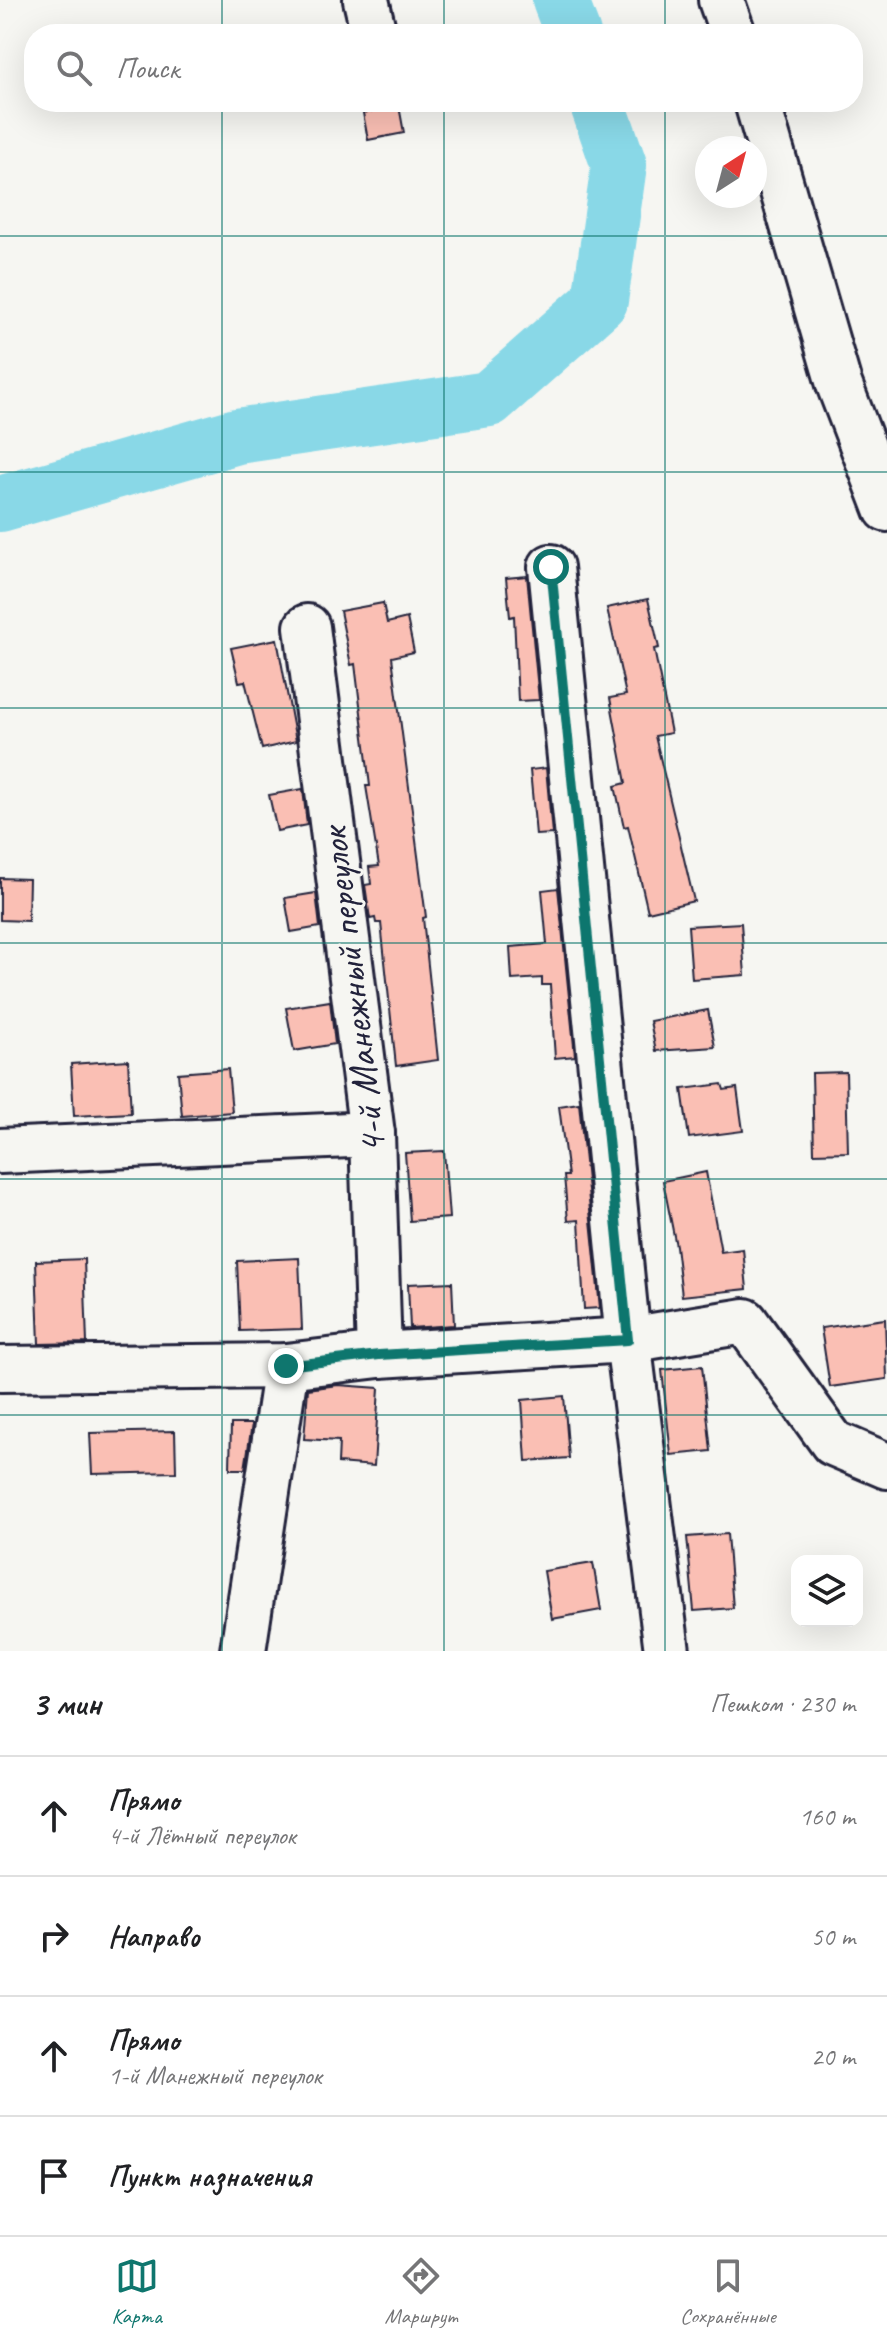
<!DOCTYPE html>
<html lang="ru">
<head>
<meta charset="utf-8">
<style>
	:root { --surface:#fff; --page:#f2f2f2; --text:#202124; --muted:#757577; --line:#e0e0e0; --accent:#0f766e }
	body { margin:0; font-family:Caveat,sans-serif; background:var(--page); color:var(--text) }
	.controls { position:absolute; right:24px; bottom:24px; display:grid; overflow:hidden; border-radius:16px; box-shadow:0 8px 32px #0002 }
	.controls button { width:72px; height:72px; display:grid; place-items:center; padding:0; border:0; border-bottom:2px solid var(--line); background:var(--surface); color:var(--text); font:40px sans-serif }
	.compass { position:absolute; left:695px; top:136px; width:72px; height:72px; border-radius:50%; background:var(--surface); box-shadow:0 8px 32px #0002; rotate:36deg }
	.stop { position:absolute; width:24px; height:24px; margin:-18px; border:6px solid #0f766e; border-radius:50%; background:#fff }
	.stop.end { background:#0f766e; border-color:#fff; box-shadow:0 2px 8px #0008 }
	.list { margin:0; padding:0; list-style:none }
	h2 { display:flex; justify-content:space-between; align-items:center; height:104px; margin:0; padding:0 32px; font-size:34px }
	h2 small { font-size:26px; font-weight:400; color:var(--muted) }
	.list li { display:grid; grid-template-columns:52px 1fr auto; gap:24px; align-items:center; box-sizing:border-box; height:120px; padding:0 32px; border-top:2px solid var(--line) }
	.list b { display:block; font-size:30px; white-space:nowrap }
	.list p { margin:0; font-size:26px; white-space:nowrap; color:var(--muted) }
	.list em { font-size:26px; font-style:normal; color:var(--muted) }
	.icon { flex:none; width:44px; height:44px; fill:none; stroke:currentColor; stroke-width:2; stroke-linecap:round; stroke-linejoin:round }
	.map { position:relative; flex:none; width:887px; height:1651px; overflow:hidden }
	.search { position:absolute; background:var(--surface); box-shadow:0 8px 32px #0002; left:24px; right:24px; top:24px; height:88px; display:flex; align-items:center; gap:20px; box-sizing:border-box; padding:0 28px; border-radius:32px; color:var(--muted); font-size:30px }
	.sheet { height:584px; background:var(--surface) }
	nav { display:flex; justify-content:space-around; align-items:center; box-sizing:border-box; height:112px; border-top:2px solid var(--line); background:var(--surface); font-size:22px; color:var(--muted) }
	nav a { display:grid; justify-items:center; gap:4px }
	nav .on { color:var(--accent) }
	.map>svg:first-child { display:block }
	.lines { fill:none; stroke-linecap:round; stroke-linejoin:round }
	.river { stroke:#89d8e7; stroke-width:56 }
	.building { fill:#fabfb4; stroke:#22223b; stroke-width:2 }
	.minor-casing { stroke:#22223b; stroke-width:50 }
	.minor { stroke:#f6f6f2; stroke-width:44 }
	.route { stroke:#0f766e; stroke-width:10 }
	.grid { fill:none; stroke:#0f766e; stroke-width:2; stroke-opacity:0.55 }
	.labels { text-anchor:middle; stroke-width:6; stroke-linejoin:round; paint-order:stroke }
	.street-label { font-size:40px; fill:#22223b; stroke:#f6f6f2 }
</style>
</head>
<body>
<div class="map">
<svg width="887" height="1651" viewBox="0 0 887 1651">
	<rect width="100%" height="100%" fill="#f6f6f2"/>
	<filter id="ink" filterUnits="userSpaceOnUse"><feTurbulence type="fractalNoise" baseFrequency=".0125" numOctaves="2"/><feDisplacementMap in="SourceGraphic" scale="16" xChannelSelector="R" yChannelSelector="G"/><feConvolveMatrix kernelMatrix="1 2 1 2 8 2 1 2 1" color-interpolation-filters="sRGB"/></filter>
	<g filter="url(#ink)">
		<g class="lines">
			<g class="river">
				<polyline points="560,0 573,34"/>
				<polyline points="0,504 237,436 489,399 600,301 619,165 597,102"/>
			</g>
		</g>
		<g class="building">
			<polygon points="399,106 404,133 368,140 363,113"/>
			<polygon points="527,576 539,700 518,701 514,616 510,617 506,578"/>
			<polygon points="648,599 659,648 654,649 671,733 655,736 694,901 648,912 628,826 624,827 615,786 626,783 610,698 626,695 607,608"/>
			<polygon points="383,603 387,623 407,618 414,652 392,657 426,917 423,918 438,1060 396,1066 381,923 376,923 375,918 370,919 365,885 371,884 369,867 379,866 366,786 370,786 355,664 351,665 340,611"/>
			<polygon points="277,639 296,741 262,749 245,681 239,682 231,648"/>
			<polygon points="546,768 552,834 536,835 530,770"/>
			<polygon points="303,789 307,825 277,831 269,795"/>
			<polygon points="0,878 29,879 28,921 0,920"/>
			<polygon points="558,888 575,1056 555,1058 550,985 542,985 542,978 512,980 510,947 547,944 542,890"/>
			<polygon points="316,893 320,927 291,932 285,898"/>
			<polygon points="741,923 745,975 692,979 688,926"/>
			<polygon points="330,1001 335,1044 294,1051 286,1008"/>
			<polygon points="708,1010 715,1047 656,1051 650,1021"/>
			<polygon points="128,1060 131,1113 74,1116 71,1064"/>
			<polygon points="228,1069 232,1112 182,1116 178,1073"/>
			<polygon points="846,1072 848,1152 814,1153 812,1073"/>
			<polygon points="722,1084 724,1090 737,1088 743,1131 689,1138 682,1089"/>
			<polygon points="579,1103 600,1308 584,1309 579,1220 568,1221 564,1176 568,1176 559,1106"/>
			<polygon points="444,1151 449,1218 410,1221 405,1153"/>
			<polygon points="706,1172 721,1252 743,1249 747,1289 682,1296 676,1246 663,1181"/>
			<polygon points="299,1258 302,1329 240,1331 237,1261"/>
			<polygon points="84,1259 87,1343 39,1344 36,1261"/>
			<polygon points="452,1282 454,1325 410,1328 408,1284"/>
			<polygon points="885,1319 887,1379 830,1387 821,1328"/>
			<polygon points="702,1366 711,1451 671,1455 662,1370"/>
			<polygon points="338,1385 379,1388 374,1466 338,1463 339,1441 304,1439 308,1389"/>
			<polygon points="564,1396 569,1458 526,1461 522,1400"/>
			<polygon points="231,1424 252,1424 245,1469 230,1469"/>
			<polygon points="175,1431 176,1472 92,1474 90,1433"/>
			<polygon points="727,1534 733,1608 694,1611 687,1537"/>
			<polygon points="593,1563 601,1610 552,1619 544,1571"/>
		</g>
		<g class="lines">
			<defs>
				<g id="minor">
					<polyline points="366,0 374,34"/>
					<polyline points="721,0 733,34"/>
					<polyline points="757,102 839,384 887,509"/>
					<polyline points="551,567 628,1340 667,1651"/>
					<polyline points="307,627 372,1134 379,1355"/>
					<polyline points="0,1151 372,1134"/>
					<polyline points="0,1369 286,1366 379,1355 628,1340 745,1321 833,1443 887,1466"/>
					<polyline points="243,1651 286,1366"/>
				</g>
			</defs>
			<use href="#minor" class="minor-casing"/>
			<use href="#minor" class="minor"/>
		</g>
	</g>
	<g class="lines" filter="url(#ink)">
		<polyline class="route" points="286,1366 379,1355 628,1340 551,567"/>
	</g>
	<path class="grid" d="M222,0V34M444,0V34M665,0V34M222,102V1651M444,102V1651M665,102V1651M0,236H887M0,472H887M0,708H887M0,943H887M0,1179H887M0,1415H887"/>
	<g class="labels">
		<g class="street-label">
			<text transform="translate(352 991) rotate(-97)" y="14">4-й Манежный переулок</text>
		</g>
	</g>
</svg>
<div class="controls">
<button><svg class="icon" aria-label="layers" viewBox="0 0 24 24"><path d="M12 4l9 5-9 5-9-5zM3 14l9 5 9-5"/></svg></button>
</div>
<svg class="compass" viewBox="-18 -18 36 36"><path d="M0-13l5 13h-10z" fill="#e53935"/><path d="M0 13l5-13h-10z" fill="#757577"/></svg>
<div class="stop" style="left:551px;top:567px"></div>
<div class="stop end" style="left:286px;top:1366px"></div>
<div class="search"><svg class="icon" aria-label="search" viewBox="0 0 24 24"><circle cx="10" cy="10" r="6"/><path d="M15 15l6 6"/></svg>Поиск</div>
</div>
<section class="sheet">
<h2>3 мин<small>Пешком · 230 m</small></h2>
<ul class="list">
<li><svg class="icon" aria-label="ahead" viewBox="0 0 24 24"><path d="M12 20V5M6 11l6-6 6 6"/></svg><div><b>Прямо</b><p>4-й Лётный переулок</p></div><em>160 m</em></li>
<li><svg class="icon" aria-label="right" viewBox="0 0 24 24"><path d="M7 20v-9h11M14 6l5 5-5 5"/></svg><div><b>Направо</b></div><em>50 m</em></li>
<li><svg class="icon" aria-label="ahead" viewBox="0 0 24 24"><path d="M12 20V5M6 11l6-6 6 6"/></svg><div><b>Прямо</b><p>1-й Манежный переулок</p></div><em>20 m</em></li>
<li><svg class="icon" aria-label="arrive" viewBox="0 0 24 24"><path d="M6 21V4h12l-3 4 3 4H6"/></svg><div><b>Пункт назначения</b></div></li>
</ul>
</section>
<nav>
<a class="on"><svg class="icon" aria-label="map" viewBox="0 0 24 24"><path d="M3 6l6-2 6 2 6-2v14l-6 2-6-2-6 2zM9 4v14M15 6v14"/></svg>Карта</a>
<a><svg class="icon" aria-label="directions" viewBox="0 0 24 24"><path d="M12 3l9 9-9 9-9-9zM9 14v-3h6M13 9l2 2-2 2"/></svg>Маршрут</a>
<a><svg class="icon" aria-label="saved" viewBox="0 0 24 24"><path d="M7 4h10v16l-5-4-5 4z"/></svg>Сохранённые</a>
</nav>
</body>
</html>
